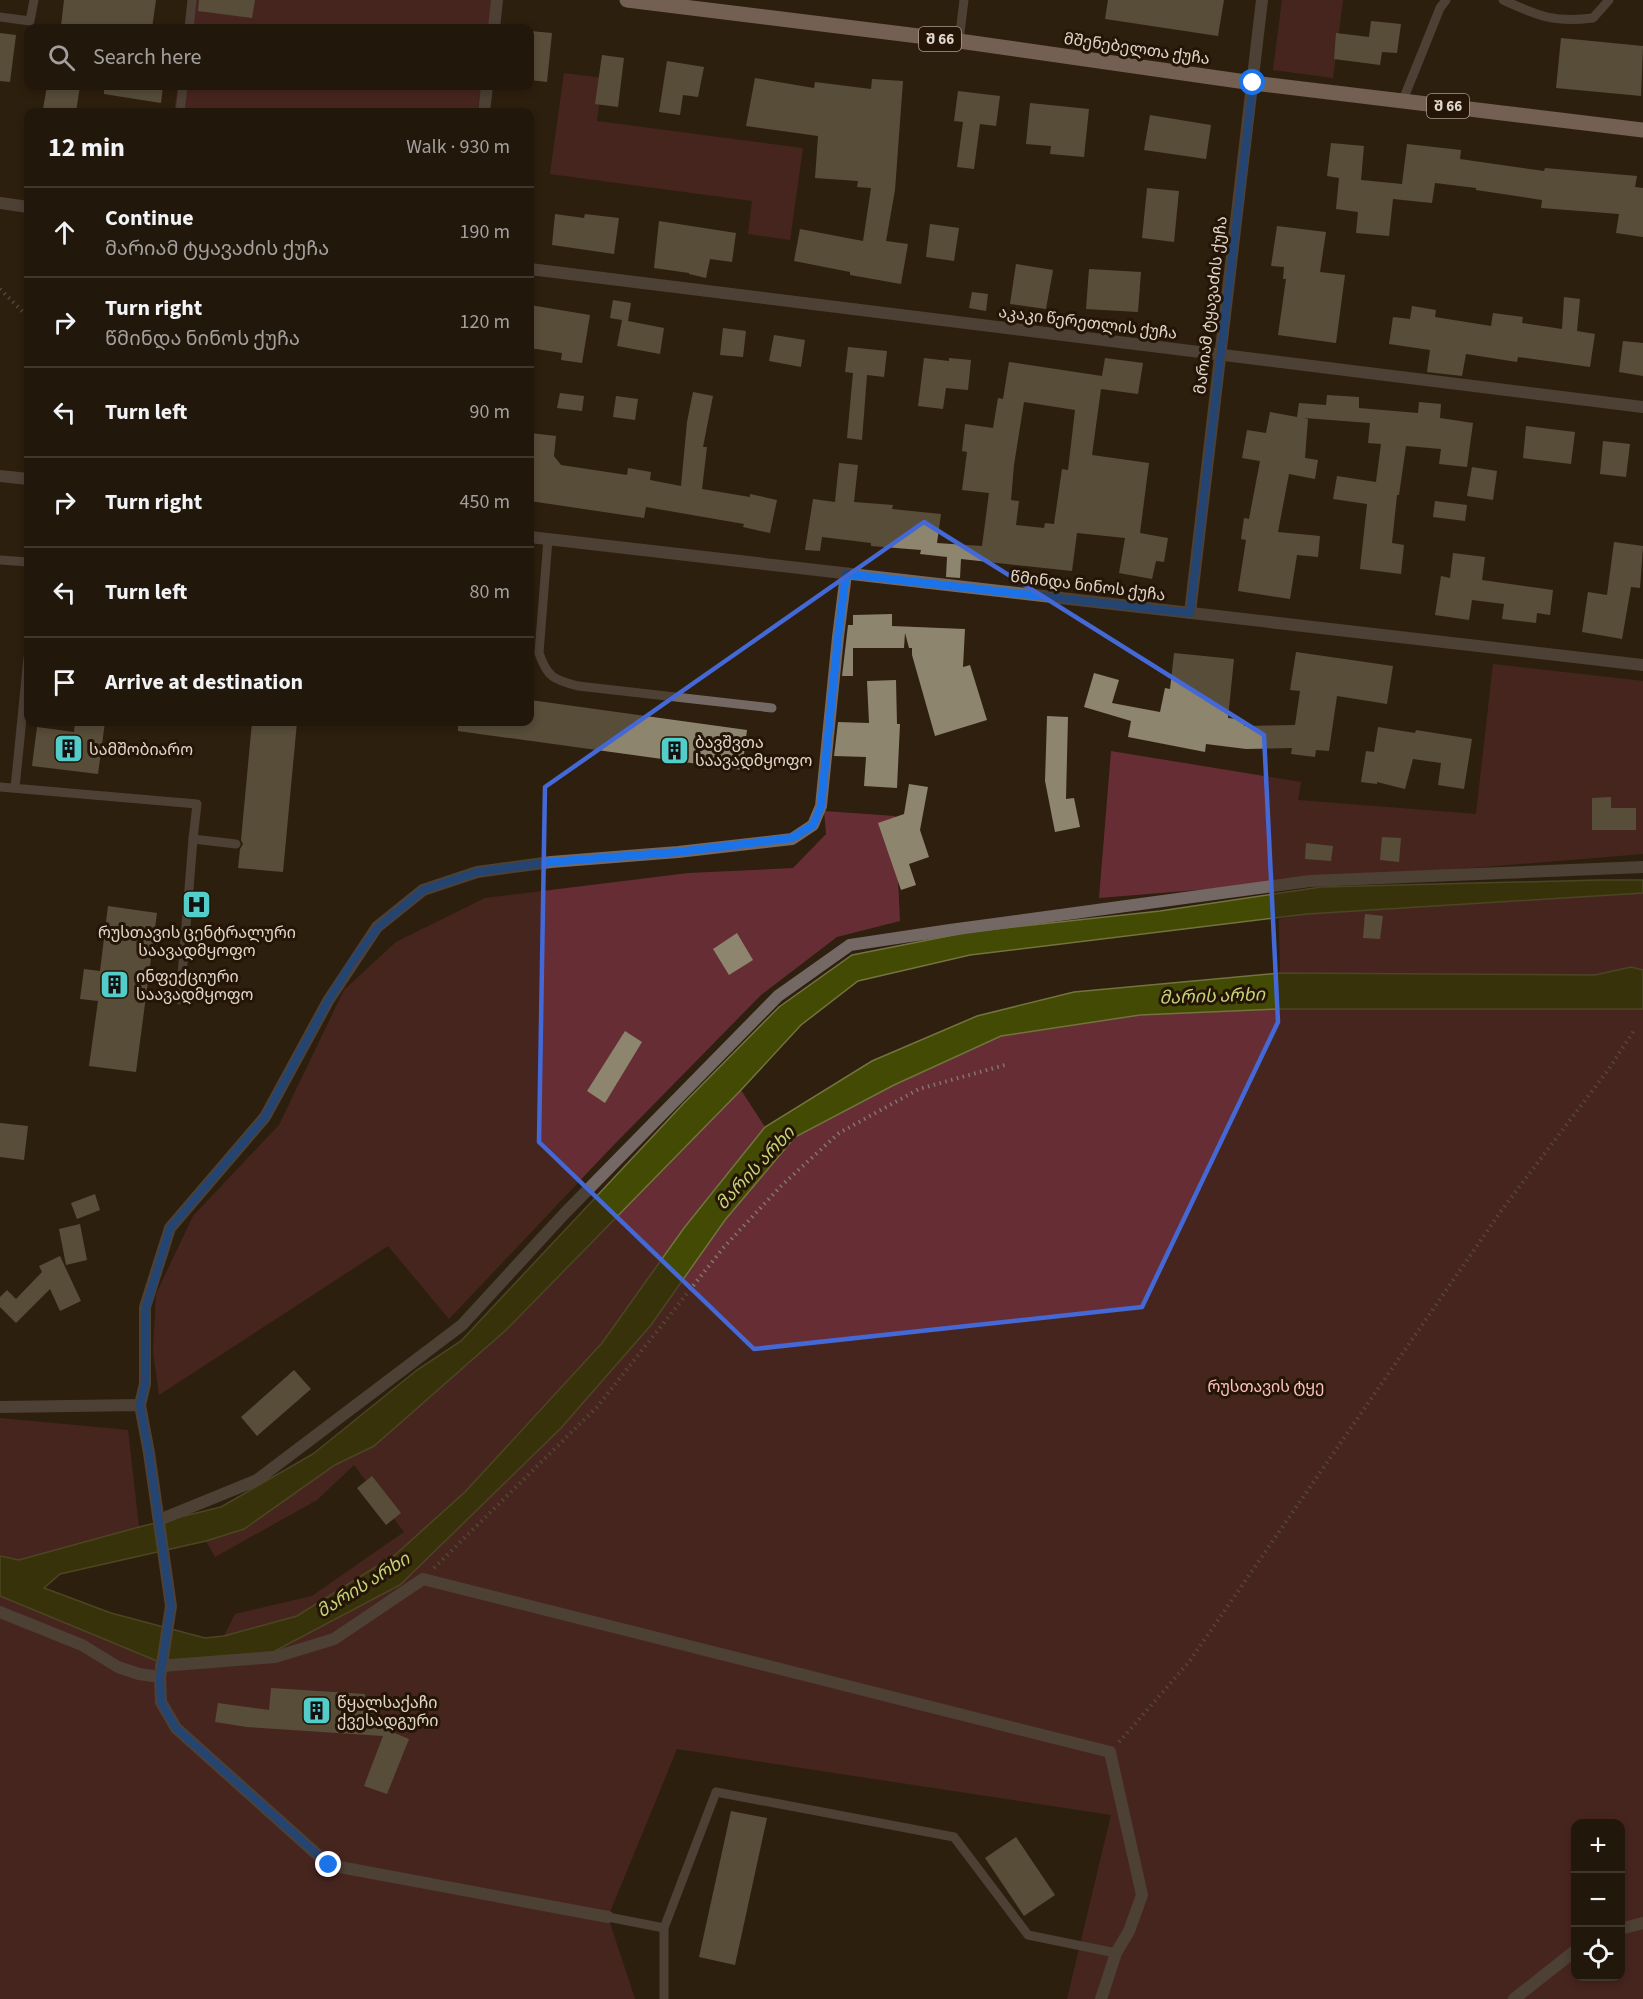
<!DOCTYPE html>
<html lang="en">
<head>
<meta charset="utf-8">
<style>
	:root { --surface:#22170b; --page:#2a2014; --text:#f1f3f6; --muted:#a29f9d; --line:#3f362c }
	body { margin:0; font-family:"Source Sans 3","Noto Sans Georgian",sans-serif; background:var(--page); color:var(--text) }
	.controls { position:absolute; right:18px; bottom:18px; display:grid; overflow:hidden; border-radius:12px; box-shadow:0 3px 9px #0003 }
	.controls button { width:54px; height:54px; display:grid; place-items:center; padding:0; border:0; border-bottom:2px solid var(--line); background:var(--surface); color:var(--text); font:30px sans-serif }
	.stop { position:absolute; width:18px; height:18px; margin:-14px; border:4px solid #1a73e8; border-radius:50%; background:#fff }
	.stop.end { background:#1a73e8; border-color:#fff; box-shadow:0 2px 6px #0008 }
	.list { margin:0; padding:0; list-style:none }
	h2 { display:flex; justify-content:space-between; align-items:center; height:78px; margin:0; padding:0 24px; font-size:26px }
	h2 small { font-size:20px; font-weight:400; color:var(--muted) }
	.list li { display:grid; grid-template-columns:39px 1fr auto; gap:18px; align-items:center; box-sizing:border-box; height:90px; padding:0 24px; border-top:2px solid var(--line) }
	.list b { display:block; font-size:22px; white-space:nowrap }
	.list p { margin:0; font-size:20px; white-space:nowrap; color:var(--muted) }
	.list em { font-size:20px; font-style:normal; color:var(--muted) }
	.icon { flex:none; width:33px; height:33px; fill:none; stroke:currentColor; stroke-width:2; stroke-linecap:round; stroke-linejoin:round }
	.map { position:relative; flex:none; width:1643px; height:1999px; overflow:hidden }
	.search { position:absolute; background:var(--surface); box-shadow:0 3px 9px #0003; left:24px; top:24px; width:510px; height:66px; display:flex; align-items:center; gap:15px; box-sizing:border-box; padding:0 21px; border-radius:12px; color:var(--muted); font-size:22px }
	.panel { position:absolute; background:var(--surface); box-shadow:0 3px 9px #0003; left:24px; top:108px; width:510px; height:618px; border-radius:12px }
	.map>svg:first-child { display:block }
	.green { fill:#662d34; fill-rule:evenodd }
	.water { fill:#434a03; stroke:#72743f; stroke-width:1.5 }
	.building { fill:#8d856e; fill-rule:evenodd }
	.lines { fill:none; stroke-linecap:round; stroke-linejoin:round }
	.path { stroke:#837769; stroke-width:4; stroke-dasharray:1.5 4.5; stroke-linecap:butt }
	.lane { stroke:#746865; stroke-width:9 }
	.street { stroke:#746865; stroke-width:12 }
	.primary { stroke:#c7afa7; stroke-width:15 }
	.route { stroke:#1a73e8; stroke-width:8 }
	.marked { fill:none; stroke:#4469d6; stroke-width:4.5; stroke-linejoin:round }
	.labels { text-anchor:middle; stroke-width:6; stroke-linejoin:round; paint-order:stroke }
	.shield { fill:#241506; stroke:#a89c91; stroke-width:1.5 }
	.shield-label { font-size:15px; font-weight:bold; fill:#e0d6cc }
	.street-label { font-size:16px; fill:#e0d6cc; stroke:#241506 }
	.poi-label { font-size:16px; fill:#e0d6cc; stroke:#241506; text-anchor:start }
	.park-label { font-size:16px; fill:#fdc0c4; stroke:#241506 }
	.water-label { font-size:18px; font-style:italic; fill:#c6d478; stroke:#241506 }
</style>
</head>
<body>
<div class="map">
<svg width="1643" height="1999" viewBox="0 0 1643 1999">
	<rect width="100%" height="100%" fill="#2e1f0f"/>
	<g class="green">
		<polygon points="189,0 493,0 489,28 185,28"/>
		<polygon points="1282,0 1343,0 1333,78 1273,70"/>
		<polygon points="564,73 602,78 597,121 803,148 790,240 748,234 752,201 550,174"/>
		<polygon points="178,86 481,86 477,112 174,112"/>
		<polygon points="1493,664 1643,681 1643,854 1099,898 1111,751 1301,782 1298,800 1476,814"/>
		<polygon points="824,811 895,816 900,921 837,937 761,995 607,1152 449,1319 388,1246 159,1395 153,1351 156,1294 193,1216 279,1125 344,990 396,942 485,898 688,873 793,868 826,834"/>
		<polygon points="1643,893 1643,970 1631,967 1588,976 1280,973 1279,919 1307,914"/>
		<path d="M1634,1008L1643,1009V1999H1067L1111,1815L677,1749L608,1917L635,1999H0V1596L157,1661L273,1652L400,1585L561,1428L725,1220L795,1137L894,1085L1001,1036L1141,1015L1278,1009ZM1576,1824H1620V1976H1576Z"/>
		<polygon points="741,1090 765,1127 684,1228 602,1343 465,1492 395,1555 297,1616 224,1636 235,1614 312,1596 404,1532 354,1465 317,1500 215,1557 206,1541 244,1529 335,1465 374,1446 506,1330"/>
		<polygon points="0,1418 128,1430 139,1527 19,1560 0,1556"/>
	</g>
	<polygon class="water" points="1599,880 1643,880 1643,893 1307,914 970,955 858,981 801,1025 741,1090 506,1330 374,1446 335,1465 244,1529 206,1541 60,1574 44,1588 111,1613 205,1638 224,1636 297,1616 395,1555 465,1492 602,1343 684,1228 765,1127 872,1061 977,1016 1074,992 1280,973 1595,975 1631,967 1643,970 1643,1009 1278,1009 1140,1015 1001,1036 894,1085 795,1137 725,1220 651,1325 561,1428 400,1585 273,1652 157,1661 0,1596 0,1556 19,1560 139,1527 221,1507 313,1454 417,1370 461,1341 683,1104 779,1007 852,955 969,932 1160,911 1321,887"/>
	<g class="building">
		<polygon points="64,0 156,0 152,28 84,28 61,26"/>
		<polygon points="199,0 255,0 252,18 198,11"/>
		<polygon points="1108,0 1224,0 1218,36 1105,19"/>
		<polygon points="1371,21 1401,24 1397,53 1382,52 1380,65 1334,59 1336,33 1369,37"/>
		<polygon points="530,31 552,33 547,82 530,80"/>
		<polygon points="0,33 16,35 10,82 0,81"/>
		<polygon points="1561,38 1643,46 1641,96 1556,88"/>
		<polygon points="602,55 624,58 618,107 595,104"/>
		<polygon points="667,61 704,67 698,97 683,95 680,115 659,112"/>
		<polygon points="755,78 814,88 815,82 871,89 872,79 903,81 895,190 886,241 908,244 901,284 850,275 850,272 794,261 800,229 863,241 871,188 857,187 858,181 815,178 818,136 746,126"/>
		<polygon points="47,86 80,86 76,112 43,109"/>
		<polygon points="104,86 163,86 161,103 104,94"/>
		<polygon points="958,91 1000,96 996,126 980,124 974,169 957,167 963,122 954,121"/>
		<polygon points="1030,103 1089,109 1084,157 1050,154 1051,146 1026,144"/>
		<polygon points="1150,115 1211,125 1206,159 1144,150"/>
		<polygon points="1331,143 1364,146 1361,180 1402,184 1407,144 1461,150 1460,159 1544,171 1545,168 1637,176 1635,187 1643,188 1643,237 1616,233 1619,214 1541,208 1542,200 1476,190 1476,188 1435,183 1432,203 1393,199 1389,236 1356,233 1358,212 1336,209 1339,178 1327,176"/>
		<polygon points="1147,188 1179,191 1174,242 1142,238"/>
		<polygon points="555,214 584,218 585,214 619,218 614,254 552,245"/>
		<polygon points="659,221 736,233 732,262 710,259 706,278 689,274 689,273 654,268"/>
		<polygon points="930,224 959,228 954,261 926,257"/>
		<polygon points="1277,226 1326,232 1320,272 1345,275 1336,343 1278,335 1286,279 1283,279 1284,267 1271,266"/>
		<polygon points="1016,264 1053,270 1046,309 1010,304"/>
		<polygon points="1089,269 1141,272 1138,312 1086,309"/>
		<polygon points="972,292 988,294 986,311 969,308"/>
		<polygon points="1564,297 1580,299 1577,331 1595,334 1590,367 1518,357 1517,362 1466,354 1462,376 1427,372 1430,350 1389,344 1393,317 1410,319 1412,306 1436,310 1435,317 1491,326 1493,313 1523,317 1522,323 1562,329"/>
		<polygon points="613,300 631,303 628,321 664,328 660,354 617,346 622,320 610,318"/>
		<polygon points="530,305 590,315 582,363 561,360 562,353 530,348"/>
		<polygon points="723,328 746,331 743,357 720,355"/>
		<polygon points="774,335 805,340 801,367 769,361"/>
		<polygon points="1623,341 1643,343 1643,376 1619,372"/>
		<polygon points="848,347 887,351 884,377 867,375 862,440 847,438 853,373 845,372"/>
		<polygon points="924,358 949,361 949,358 971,360 968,390 946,388 943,409 918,406"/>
		<path d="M1105,358L1143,363L1138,394L1101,389L1092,455L1149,463L1140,533L1168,538L1164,562L1156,561L1152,579L1119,573L1125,538L1077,533L1072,571L961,559L960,578L946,577L947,557L920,554L921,550L871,546V543L822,537L820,551L805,550L813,499L835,502L839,463L858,465L854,502L893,505L892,509L941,514L937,543L982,546L989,493L962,490L967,452L962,451L965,424L993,428L998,398L1003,399L1009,362L1102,376ZM1024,402L1075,410L1068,470L1062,469L1054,524L1045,523L1044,528L1016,525L1019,501L1011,500L1014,465Z"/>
		<polygon points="693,392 713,396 703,447 707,447 702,489 750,497 750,494 777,500 770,533 743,527 744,524 646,507 644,518 530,501 530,433 556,436 554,456 561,465 627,475 628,468 651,472 650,480 681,486 687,422"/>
		<polygon points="560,393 584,396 582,411 557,408"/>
		<polygon points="1327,395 1359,397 1359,408 1418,413 1419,402 1441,404 1440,418 1473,423 1467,467 1439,464 1441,449 1406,446 1399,495 1397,495 1392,543 1404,545 1401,574 1360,569 1367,504 1333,499 1337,476 1376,482 1381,444 1368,443 1370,423 1304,418 1308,419 1305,458 1318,460 1315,479 1289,474 1278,532 1320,536 1318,557 1297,555 1290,599 1238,591 1246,540 1241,539 1244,518 1249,519 1260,461 1242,458 1247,430 1266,433 1270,412 1297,417 1299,403 1326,405"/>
		<polygon points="616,396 638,399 635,420 613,417"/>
		<polygon points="1526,426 1575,432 1571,464 1523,458"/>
		<polygon points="1603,441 1630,444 1626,477 1600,474"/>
		<polygon points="1472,467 1497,471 1493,500 1467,496"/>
		<polygon points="1435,501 1467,505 1465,521 1433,517"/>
		<polygon points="1614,542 1643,546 1640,588 1631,587 1622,639 1582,632 1588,592 1607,595"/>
		<polygon points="1453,553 1485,557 1482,580 1553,590 1550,615 1537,613 1536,623 1502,619 1504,604 1472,600 1469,620 1435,615 1441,576 1450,578"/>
		<polygon points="892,614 892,626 965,629 963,667 970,665 987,720 935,736 912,655 912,648 909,648 905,633 904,648 853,648 853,676 842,676 848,625 853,625 853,641 853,615"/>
		<polygon points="1296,652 1393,666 1387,704 1337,696 1329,751 1316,750 1315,757 1291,754 1292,748 1246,749 1206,744 1205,752 1128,737 1131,721 1084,707 1094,673 1119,680 1112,703 1160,712 1165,688 1170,689 1174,653 1234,659 1228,718 1245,720 1244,726 1295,725 1300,691 1290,690"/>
		<polygon points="896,680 897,724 900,724 897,788 864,786 866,757 834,756 838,722 869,723 867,681"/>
		<polygon points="530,700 747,730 742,770 458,731 458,722 530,722"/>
		<polygon points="1047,716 1068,717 1066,799 1074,798 1080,827 1055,832 1045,781"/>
		<polygon points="75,722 105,722 98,774 32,766 37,727 74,732"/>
		<polygon points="252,722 297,722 283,872 238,868 240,849 243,844 241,840"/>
		<polygon points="1378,727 1415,733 1416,730 1472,739 1464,789 1438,785 1441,763 1413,759 1405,789 1377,782 1377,784 1361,782 1366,751 1374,752"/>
		<polygon points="909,784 928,787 920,830 929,857 909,864 916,885 901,890 878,823 904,814"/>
		<polygon points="1611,797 1611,808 1636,808 1636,830 1592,830 1592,798"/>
		<polygon points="1382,837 1401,838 1399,862 1380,860"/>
		<polygon points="1306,843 1333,846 1331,861 1305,859"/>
		<polygon points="108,906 157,913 136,1072 89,1066 98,1001 80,999 84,969 100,971"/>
		<polygon points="1365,914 1383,916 1380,939 1363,938"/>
		<polygon points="737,933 753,960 729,975 713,949"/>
		<polygon points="625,1031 642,1042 605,1103 587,1091"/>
		<polygon points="0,1123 28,1126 24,1160 0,1157"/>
		<polygon points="95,1194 100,1210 77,1219 71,1203"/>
		<polygon points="80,1224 87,1260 66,1265 59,1229"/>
		<polygon points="60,1256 81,1301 60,1311 50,1289 16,1323 0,1307 0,1297 7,1290 16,1299 42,1272 39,1266"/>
		<polygon points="294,1370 311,1389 257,1436 241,1417"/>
		<polygon points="372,1476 401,1513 386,1525 357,1488"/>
		<polygon points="271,1688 365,1694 363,1720 409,1739 387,1794 364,1786 383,1736 247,1727 215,1722 218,1703 269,1710"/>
		<polygon points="731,1811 767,1818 735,1965 699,1957"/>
		<polygon points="1016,1837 1055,1895 1024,1916 985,1858"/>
	</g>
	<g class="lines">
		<g class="path">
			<polyline points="0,289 28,317"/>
			<polyline points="434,1568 597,1407 724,1247 782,1185 839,1133 919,1089 1005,1065"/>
			<polyline points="1119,1742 1189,1662 1501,1211 1608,1070 1635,1029"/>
		</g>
		<g class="lane">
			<path d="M1503,0C1539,16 1553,23 1593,18L1609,0"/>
			<polyline points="0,17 30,21 34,0"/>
			<polyline points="189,28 192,0"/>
			<polyline points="959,41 964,0"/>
			<polyline points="1403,100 1440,8 1446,0"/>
			<polyline points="180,112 183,86"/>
			<path d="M548,539L539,653C547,677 554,680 578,686L772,708"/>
			<polyline points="0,560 28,562"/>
			<polyline points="0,787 197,804 193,839 236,844"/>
			<polyline points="15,788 28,658"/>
			<polyline points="180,1000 193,839"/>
			<polyline points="608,1917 664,1928 716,1792 954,1837 1028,1935 1116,1953"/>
			<polyline points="664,1999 664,1928"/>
		</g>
		<g class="street">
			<polyline points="494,28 497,0"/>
			<polyline points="484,112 487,86"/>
			<polyline points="0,203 28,207"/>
			<polyline points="530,269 1643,407"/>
			<polyline points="0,476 28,479"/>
			<polyline points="530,537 1643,665"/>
			<polyline points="1190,613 1262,0"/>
			<polyline points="140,1405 145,1384 145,1307 170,1228 265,1117 328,1001 377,927 423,890 477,872 551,862 678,852 792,839 813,825 821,806 838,637 846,574"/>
			<polyline points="0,1407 140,1405 149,1453 171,1606 160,1677 161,1702 176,1728 329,1865 608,1917"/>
			<polyline points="159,1520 257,1480 462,1325 565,1213 778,996 850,945 950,930 1310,881 1643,867"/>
			<polyline points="0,1612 82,1645 118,1667 139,1674 160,1677"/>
			<polyline points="161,1666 275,1657 334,1639 423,1579 1110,1752 1142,1895 1129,1931 1116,1953 1101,1999"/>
			<polyline points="1620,1929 1643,1923"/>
			<polyline points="1514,1999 1576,1950"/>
		</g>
		<polyline class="primary" points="627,0 959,41 1253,83 1643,130"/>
	</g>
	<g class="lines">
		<polyline class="route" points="329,1865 176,1728 161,1702 160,1677 171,1606 149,1453 140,1405 145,1384 146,1307 170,1228 265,1117 328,1001 351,964 378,927 423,890 477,872 551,862 678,852 792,838 813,825 821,806 838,637 846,574 1190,613 1253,83"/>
	</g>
	<path d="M0 0H1643V1999H0ZM924,522L1264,735L1278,1022L1142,1307L754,1349L539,1142L545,787Z" fill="#2e1f0f" fill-opacity=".55" fill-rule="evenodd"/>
	<path class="marked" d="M924,522L1264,735L1278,1022L1142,1307L754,1349L539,1142L545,787Z"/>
	<defs>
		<symbol id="building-square" viewBox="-11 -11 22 22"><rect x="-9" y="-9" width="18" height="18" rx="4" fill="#53cdca" stroke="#241506"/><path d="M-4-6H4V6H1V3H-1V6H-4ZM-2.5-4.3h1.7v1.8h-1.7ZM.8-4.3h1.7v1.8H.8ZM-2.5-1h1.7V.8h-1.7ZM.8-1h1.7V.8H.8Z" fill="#111"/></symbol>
		<symbol id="hospital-square" viewBox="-11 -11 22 22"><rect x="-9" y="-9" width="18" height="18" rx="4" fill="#53cdca" stroke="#241506"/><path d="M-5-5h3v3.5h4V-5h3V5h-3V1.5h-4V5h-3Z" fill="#111"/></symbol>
	</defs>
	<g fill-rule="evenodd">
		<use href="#building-square" x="52" y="732" width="33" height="33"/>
		<use href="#building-square" x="658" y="734" width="33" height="33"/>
		<use href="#hospital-square" x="180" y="888" width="33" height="33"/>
		<use href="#building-square" x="98" y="968" width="33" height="33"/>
		<use href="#building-square" x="300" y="1694" width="33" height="33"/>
	</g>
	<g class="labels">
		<g class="shield">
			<rect x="919" y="27" width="42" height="24" rx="4.5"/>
			<rect x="1427" y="94" width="42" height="24" rx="4.5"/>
		</g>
		<g class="shield-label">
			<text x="940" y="44">შ 66</text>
			<text x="1448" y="111">შ 66</text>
		</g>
		<g class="street-label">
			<text transform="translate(1137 48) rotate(8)" y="6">მშენებელთა ქუჩა</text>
			<text transform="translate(1210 305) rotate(-83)" y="6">მარიამ ტყავაძის ქუჩა</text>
			<text transform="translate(1088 322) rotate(7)" y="6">აკაკი წერეთლის ქუჩა</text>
			<text transform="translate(1088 585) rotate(7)" y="6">წმინდა ნინოს ქუჩა</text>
		</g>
		<g class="poi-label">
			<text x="695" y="748">ბავშვთა<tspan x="695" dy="18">საავადმყოფო</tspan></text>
			<text x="89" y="755">სამშობიარო</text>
			<text x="197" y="938" text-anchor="middle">რუსთავის ცენტრალური<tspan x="197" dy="18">საავადმყოფო</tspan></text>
			<text x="136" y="982">ინფექციური<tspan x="136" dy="18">საავადმყოფო</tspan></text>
			<text x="337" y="1708">წყალსაქაჩი<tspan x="337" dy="18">ქვესადგური</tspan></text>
		</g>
		<g class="park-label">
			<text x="1266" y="1392">რუსთავის ტყე</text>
		</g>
		<g class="water-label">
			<text transform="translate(1212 996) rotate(-2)" y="6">მარის არხი</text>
			<text transform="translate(755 1168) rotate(-47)" y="6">მარის არხი</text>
			<text transform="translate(363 1585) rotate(-32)" y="6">მარის არხი</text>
		</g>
	</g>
</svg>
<div class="controls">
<button>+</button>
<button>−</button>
<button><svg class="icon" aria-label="locate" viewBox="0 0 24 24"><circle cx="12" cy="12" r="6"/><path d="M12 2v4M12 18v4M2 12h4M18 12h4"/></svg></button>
</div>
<div class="stop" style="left:1253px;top:83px"></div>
<div class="stop end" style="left:329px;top:1865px"></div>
<div class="search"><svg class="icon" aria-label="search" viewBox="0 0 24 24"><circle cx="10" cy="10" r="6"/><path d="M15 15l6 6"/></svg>Search here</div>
<section class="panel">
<h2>12 min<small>Walk · 930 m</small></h2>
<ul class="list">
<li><svg class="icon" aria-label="ahead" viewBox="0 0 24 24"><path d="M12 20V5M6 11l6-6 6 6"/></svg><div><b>Continue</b><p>მარიამ ტყავაძის ქუჩა</p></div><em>190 m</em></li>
<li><svg class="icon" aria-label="right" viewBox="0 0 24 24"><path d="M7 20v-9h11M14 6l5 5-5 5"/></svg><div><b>Turn right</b><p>წმინდა ნინოს ქუჩა</p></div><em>120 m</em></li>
<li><svg class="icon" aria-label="left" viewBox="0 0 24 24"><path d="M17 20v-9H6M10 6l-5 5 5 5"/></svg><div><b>Turn left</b></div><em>90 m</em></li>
<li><svg class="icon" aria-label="right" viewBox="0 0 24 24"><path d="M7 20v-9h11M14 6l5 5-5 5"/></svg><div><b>Turn right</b></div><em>450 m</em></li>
<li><svg class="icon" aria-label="left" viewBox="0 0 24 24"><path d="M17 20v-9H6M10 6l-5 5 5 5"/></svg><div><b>Turn left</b></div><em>80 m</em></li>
<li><svg class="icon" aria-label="arrive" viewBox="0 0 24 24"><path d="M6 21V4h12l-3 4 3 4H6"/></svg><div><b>Arrive at destination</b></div></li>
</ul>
</section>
</div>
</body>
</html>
